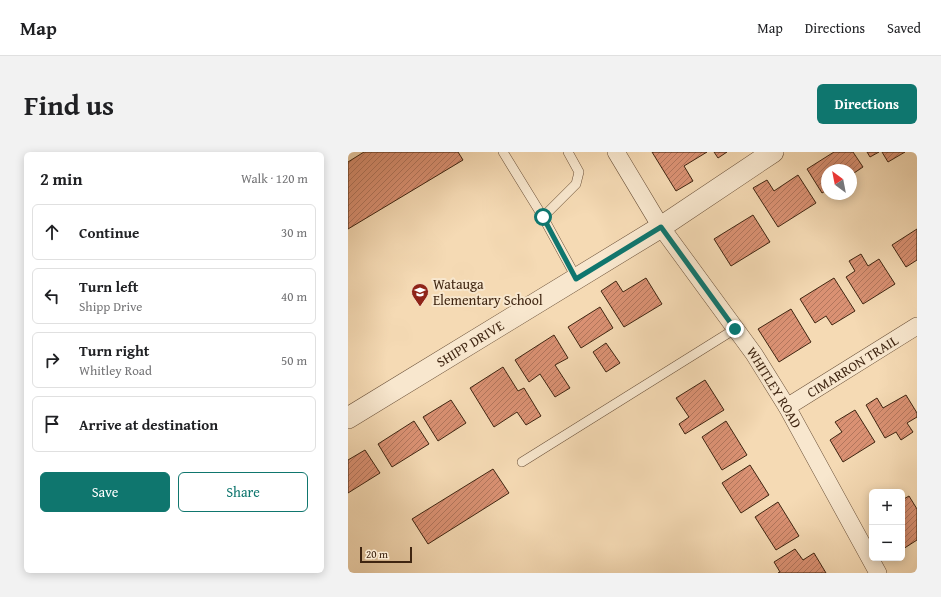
<!DOCTYPE html>
<html lang="en">
<head>
<meta charset="utf-8">
<style>
	:root { --surface:#fff; --page:#f2f2f2; --text:#202124; --muted:#757577; --line:#e0e0e0; --accent:#0f766e }
	body { margin:0; font-family:"Gentium Book Plus",serif; background:var(--page); color:var(--text) }
	.controls { position:absolute; right:12px; bottom:12px; display:grid; overflow:hidden; border-radius:6px; box-shadow:0 2px 10px #0003 }
	.controls button { width:36px; height:36px; display:grid; place-items:center; padding:0; border:0; border-bottom:1px solid var(--line); background:var(--surface); color:var(--text); font:20px sans-serif }
	.compass { position:absolute; left:473px; top:12px; width:36px; height:36px; border-radius:50%; background:var(--surface); box-shadow:0 2px 10px #0003; rotate:328deg }
	.scale { position:absolute; left:12px; bottom:10px; width:52px; box-sizing:border-box; padding-left:4px; border:2px solid #3f2511; border-top:0; font-size:11px; line-height:14px; white-space:nowrap; color:#3f2511; -webkit-text-stroke:3px #f8e7ce; paint-order:stroke }
	.stop { position:absolute; width:12px; height:12px; margin:-9px; border:3px solid #0f766e; border-radius:50%; background:#fff }
	.stop.end { background:#0f766e; border-color:#fff; box-shadow:0 1px 4px #0008 }
	.list { margin:0; padding:0; list-style:none }
	h2 { display:flex; justify-content:space-between; align-items:center; height:52px; margin:0; padding:0 16px; font-size:17px }
	h2 small { font-size:13px; font-weight:400; color:var(--muted) }
	.list li { display:grid; grid-template-columns:26px 1fr auto; gap:12px; align-items:center; box-sizing:border-box; height:56px; margin:0 8px 8px; padding:0 8px; border:1px solid var(--line); border-radius:6px }
	.list b { display:block; font-size:15px; white-space:nowrap }
	.list p { margin:0; font-size:13px; white-space:nowrap; color:var(--muted) }
	.list em { font-size:13px; font-style:normal; color:var(--muted) }
	.actions { display:flex; gap:8px; padding:12px 16px }
	.actions a { flex:1; padding:9px 0; border:1px solid var(--accent); border-radius:6px; text-align:center; font-size:14px; color:var(--accent) }
	.actions .main { background:var(--accent); color:#fff }
	.icon { flex:none; width:22px; height:22px; fill:none; stroke:currentColor; stroke-width:2; stroke-linecap:round; stroke-linejoin:round }
	.map { position:relative; flex:none; width:569px; height:421px; overflow:hidden; border-radius:6px }
	header { display:flex; align-items:center; gap:24px; box-sizing:border-box; height:56px; padding:0 20px; background:var(--surface); border-bottom:1px solid var(--line) }
	header strong { font-size:19px }
	nav { display:flex; gap:22px; margin-inline-start:auto; font-size:14px }
	.intro { display:flex; align-items:center; justify-content:space-between; box-sizing:border-box; height:96px; padding:0 24px }
	h1 { margin:0; font-size:28px }
	.button { padding:10px 18px; border-radius:6px; background:var(--accent); color:#fff; font-size:14px; font-weight:700 }
	main { display:flex; gap:24px; padding:0 24px }
	aside { flex:1; background:var(--surface); border-radius:6px; box-shadow:0 2px 10px #0003 }
	.map>svg:first-child { display:block }
	.building { fill:url(#building-hatch); stroke:#3f2511 }
	.lines { fill:none; stroke-linecap:round; stroke-linejoin:round }
	.service-casing { stroke:#6c523a; stroke-width:10 }
	.minor-casing { stroke:#6c523a; stroke-width:18 }
	.tertiary-casing { stroke:#6c523a; stroke-width:22 }
	.service { stroke:#f8e7ce; stroke-width:9 }
	.minor { stroke:#f8e7ce; stroke-width:17 }
	.tertiary { stroke:#f8e7ce; stroke-width:21 }
	.route { stroke:#0f766e; stroke-width:5 }
	.labels { text-anchor:middle; stroke-width:4; stroke-linejoin:round; paint-order:stroke }
	.poi-label { font-size:14px; fill:#3f2511; stroke:#f8e7ce; text-anchor:start }
	.street-label { font-size:14px; fill:#3f2511; stroke:#f8e7ce }
</style>
</head>
<body>
<header>
<strong>Map</strong>
<nav><a>Map</a><a>Directions</a><a>Saved</a></nav>
</header>
<div class="intro"><h1>Find us</h1><a class="button">Directions</a></div>
<main>
<aside>
<h2>2 min<small>Walk · 120 m</small></h2>
<ul class="list">
<li><svg class="icon" aria-label="ahead" viewBox="0 0 24 24"><path d="M12 20V5M6 11l6-6 6 6"/></svg><div><b>Continue</b></div><em>30 m</em></li>
<li><svg class="icon" aria-label="left" viewBox="0 0 24 24"><path d="M17 20v-9H6M10 6l-5 5 5 5"/></svg><div><b>Turn left</b><p>Shipp Drive</p></div><em>40 m</em></li>
<li><svg class="icon" aria-label="right" viewBox="0 0 24 24"><path d="M7 20v-9h11M14 6l5 5-5 5"/></svg><div><b>Turn right</b><p>Whitley Road</p></div><em>50 m</em></li>
<li><svg class="icon" aria-label="arrive" viewBox="0 0 24 24"><path d="M6 21V4h12l-3 4 3 4H6"/></svg><div><b>Arrive at destination</b></div></li>
</ul>
<div class="actions"><a class="main">Save</a><a>Share</a></div>
</aside>
<div class="map">
<svg width="569" height="421" viewBox="0 0 569 421">
	<defs>
		<pattern id="building-hatch" width="6" height="6" patternUnits="userSpaceOnUse"><rect width="6" height="6" fill="#da9173"/><path d="M-1 1l2-2M0 6l6-6M5 7l2-2" fill="none" stroke="#b2765d"/></pattern>
	</defs>
	<rect width="100%" height="100%" fill="#f5dab4"/>
	<filter id="stains"><feTurbulence type="fractalNoise" baseFrequency=".005" numOctaves="4"/><feColorMatrix values="0 0 0 0 .2 0 0 0 0 .09 0 0 0 0 .02 0 0 0 .5 -.17"/></filter>
	<radialGradient id="worn" r=".72"><stop offset=".6" stop-color="#630" stop-opacity="0"/><stop offset="1" stop-color="#630" stop-opacity=".3"/></radialGradient>
	<g class="building">
		<polygon points="16,0 110,0 115,8 0,77 0,10"/>
		<polygon points="304,0 359,0 336,14 345,29 328,39"/>
		<polygon points="366,0 379,0 370,6"/>
		<polygon points="486,0 505,0 515,15 503,23 503,18 479,18 479,38 474,41 459,17"/>
		<polygon points="519,0 531,0 522,5"/>
		<polygon points="534,0 557,0 540,10"/>
		<polygon points="450,23 468,51 430,75 405,36 419,28 426,39"/>
		<polygon points="405,63 422,90 383,114 366,87"/>
		<polygon points="569,77 569,108 558,115 544,93"/>
		<polygon points="513,102 520,114 531,107 547,132 515,152 498,125 507,119 501,109"/>
		<polygon points="298,126 314,152 276,175 253,139 268,129 275,140"/>
		<polygon points="486,126 507,159 484,173 478,164 467,171 452,147"/>
		<polygon points="252,155 265,176 233,196 220,175"/>
		<polygon points="443,157 463,190 431,210 410,177"/>
		<polygon points="206,183 220,206 207,213 222,236 207,245 192,222 181,230 167,208"/>
		<polygon points="258,191 272,211 258,220 245,200"/>
		<polygon points="155,215 170,239 176,236 193,264 178,273 169,260 146,275 122,236"/>
		<polygon points="357,228 376,258 337,282 331,272 341,265 328,246"/>
		<polygon points="558,243 569,261 569,265 559,271 565,280 553,288 548,280 537,286 518,253 529,246 535,256"/>
		<polygon points="103,248 118,271 90,289 75,265"/>
		<polygon points="507,258 527,290 495,310 482,288 494,280 487,270"/>
		<polygon points="66,269 81,292 44,315 30,292"/>
		<polygon points="378,269 399,303 374,318 354,285"/>
		<polygon points="17,298 32,321 0,341 0,308"/>
		<polygon points="402,313 421,343 393,361 374,331"/>
		<polygon points="145,317 161,341 80,392 64,367"/>
		<polygon points="561,344 569,357 569,388 555,397 554,348"/>
		<polygon points="430,350 451,384 428,398 407,365"/>
		<polygon points="447,397 455,408 466,401 478,421 430,421 432,420 426,410"/>
	</g>
	<g class="lines">
		<defs>
			<g id="service">
				<polyline points="155,0 195,65"/>
				<polyline points="220,0 231,20 228,32 195,65 229,127"/>
				<polyline points="174,310 387,177"/>
			</g>
			<g id="minor">
				<path id="s1" d="M268,0L313,75L406,202L439,255L530,421"/>
				<path id="s2" d="M439,255L569,174"/>
			</g>
			<g id="tertiary">
				<path id="s3" d="M0,266L313,75L425,0"/>
			</g>
		</defs>
		<use href="#service" class="service-casing"/>
		<use href="#minor" class="minor-casing"/>
		<use href="#tertiary" class="tertiary-casing"/>
		<use href="#service" class="service"/>
		<use href="#minor" class="minor"/>
		<use href="#tertiary" class="tertiary"/>
	</g>
	<g class="lines">
		<polyline class="route" points="195,65 228,127 313,75 387,177"/>
	</g>
	<defs>
		<symbol id="school-pin" viewBox="-11 -11 22 30"><path d="M0 17L-7.5 6A9.5 9.5 0 1 1 7.5 6Z" fill="#8f2418" stroke="#f8e7ce"/><path d="M0-5L7-2L0 1L-7-2ZM-4 1L0 2.5L4 1V4Q0 6-4 4Z" fill="#fff"/></symbol>
	</defs>
	<g fill-rule="evenodd">
		<use href="#school-pin" x="62" y="130" width="20" height="27"/>
	</g>
	<g class="labels">
		<g class="poi-label">
			<text x="85" y="137">Watauga<tspan x="85" dy="16">Elementary School</tspan></text>
		</g>
		<g class="street-label">
			<text dy="5" stroke="none"><textPath href="#s3" startOffset="143">SHIPP DRIVE</textPath></text>
			<text dy="5" stroke="none"><textPath href="#s2" startOffset="77">CIMARRON TRAIL</textPath></text>
			<text dy="5" stroke="none"><textPath href="#s1" startOffset="284">WHITLEY ROAD</textPath></text>
		</g>
	</g>
	<rect width="100%" height="100%" filter="url(#stains)"/>
	<rect width="100%" height="100%" fill="url(#worn)"/>
</svg>
<div class="controls">
<button>+</button>
<button>−</button>
</div>
<svg class="compass" viewBox="-18 -18 36 36"><path d="M0-13l5 13h-10z" fill="#e53935"/><path d="M0 13l5-13h-10z" fill="#757577"/></svg>
<div class="scale">20 m</div>
<div class="stop" style="left:195px;top:65px"></div>
<div class="stop end" style="left:387px;top:177px"></div>
</div>
</main>
</body>
</html>
